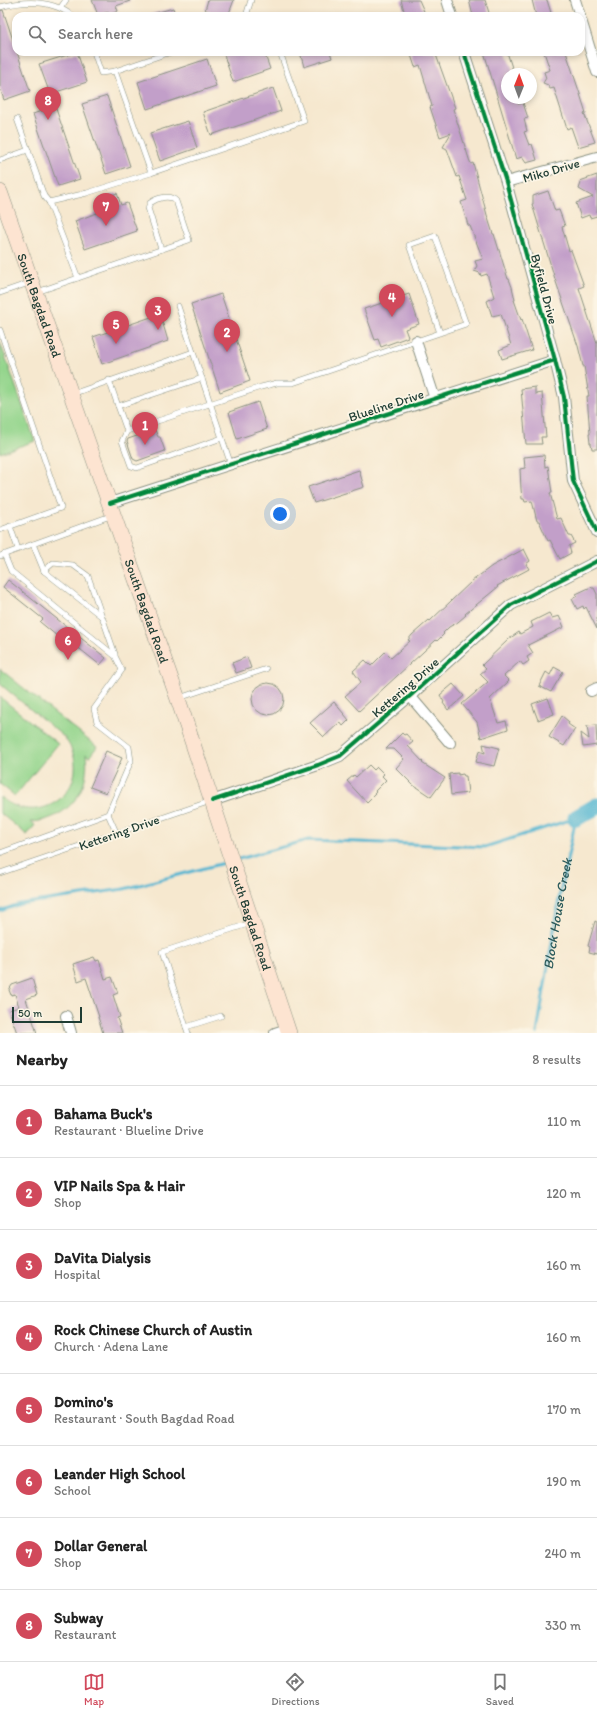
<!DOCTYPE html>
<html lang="en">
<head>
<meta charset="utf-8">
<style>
	:root { --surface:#fff; --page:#f2f2f2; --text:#222; --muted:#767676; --line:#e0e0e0; --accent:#d1495b }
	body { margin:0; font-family:Itim,sans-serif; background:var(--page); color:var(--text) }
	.compass { position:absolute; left:501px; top:68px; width:36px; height:36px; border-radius:50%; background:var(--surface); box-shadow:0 2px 6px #0003; rotate:1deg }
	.scale { position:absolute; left:12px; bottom:10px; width:70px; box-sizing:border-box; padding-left:4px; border:2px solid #1f3d34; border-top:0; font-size:11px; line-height:14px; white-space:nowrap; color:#1f3d34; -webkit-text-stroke:3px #fcf5e5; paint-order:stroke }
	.you { position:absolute; left:280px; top:514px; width:14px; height:14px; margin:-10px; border:3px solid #fff; border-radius:50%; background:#1a73e8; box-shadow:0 0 0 6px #1a73e833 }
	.badge { display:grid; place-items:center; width:26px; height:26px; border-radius:50%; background:var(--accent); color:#fff; font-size:13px; font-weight:700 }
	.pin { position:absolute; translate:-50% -33px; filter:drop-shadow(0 1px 2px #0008) }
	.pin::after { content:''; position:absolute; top:21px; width:14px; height:12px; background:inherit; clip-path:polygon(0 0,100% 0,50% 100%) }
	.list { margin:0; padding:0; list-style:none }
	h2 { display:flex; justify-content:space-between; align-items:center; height:52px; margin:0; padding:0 16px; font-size:17px }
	h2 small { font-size:13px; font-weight:400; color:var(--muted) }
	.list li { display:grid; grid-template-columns:26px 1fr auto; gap:12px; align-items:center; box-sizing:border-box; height:72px; padding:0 16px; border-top:1px solid var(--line) }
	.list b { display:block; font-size:15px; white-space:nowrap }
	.list p { margin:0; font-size:13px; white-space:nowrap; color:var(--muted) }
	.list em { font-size:13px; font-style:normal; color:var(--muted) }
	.icon { flex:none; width:22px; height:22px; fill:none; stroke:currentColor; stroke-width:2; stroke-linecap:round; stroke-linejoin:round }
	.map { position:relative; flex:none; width:597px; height:1033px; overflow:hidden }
	.search { position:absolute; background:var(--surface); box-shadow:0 2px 6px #0003; left:12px; right:12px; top:12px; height:44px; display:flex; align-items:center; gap:10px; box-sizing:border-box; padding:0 14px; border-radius:12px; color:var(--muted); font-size:15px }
	.sheet { height:628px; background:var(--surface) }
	nav { display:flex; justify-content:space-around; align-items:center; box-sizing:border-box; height:56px; border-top:1px solid var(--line); background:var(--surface); font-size:11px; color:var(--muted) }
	nav a { display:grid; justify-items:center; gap:2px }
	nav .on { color:var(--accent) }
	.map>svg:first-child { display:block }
	.green { fill:#94d58d; stroke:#5a8960 }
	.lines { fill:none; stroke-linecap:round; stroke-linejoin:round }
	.stream { stroke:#53b6d1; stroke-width:3 }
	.river { stroke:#53b6d1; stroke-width:17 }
	.building { fill:#c29fc9 }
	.service-casing { stroke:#8a9282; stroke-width:6 }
	.minor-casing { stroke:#8a9282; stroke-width:12 }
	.secondary-casing { stroke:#8a9282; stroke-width:16 }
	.service { stroke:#fff; stroke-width:5 }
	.minor { stroke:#fff; stroke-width:10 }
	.secondary { stroke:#fde4d1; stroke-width:15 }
	.cycleway-casing { stroke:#fcf5e5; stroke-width:6 }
	.cycleway { stroke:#00873e; stroke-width:4 }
	.labels { text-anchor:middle; stroke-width:3.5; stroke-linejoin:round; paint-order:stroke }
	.street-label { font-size:13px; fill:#1f3d34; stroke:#fcf5e5 }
	.water-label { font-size:14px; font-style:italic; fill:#2c5b5b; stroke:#fcf5e5 }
</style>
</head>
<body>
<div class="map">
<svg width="597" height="1033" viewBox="0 0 597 1033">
	<rect width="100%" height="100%" fill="#fcf5e5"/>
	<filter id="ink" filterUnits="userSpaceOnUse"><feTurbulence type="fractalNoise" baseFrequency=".025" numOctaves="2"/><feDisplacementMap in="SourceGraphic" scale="8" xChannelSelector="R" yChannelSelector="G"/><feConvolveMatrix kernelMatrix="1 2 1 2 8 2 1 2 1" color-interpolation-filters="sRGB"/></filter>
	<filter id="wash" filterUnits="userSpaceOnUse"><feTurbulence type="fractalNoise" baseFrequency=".012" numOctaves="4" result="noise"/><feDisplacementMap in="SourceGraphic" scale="16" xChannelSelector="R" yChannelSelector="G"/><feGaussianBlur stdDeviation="0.9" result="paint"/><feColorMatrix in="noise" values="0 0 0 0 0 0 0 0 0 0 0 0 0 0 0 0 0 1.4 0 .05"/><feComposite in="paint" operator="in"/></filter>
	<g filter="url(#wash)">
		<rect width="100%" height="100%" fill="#f6e8cf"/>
		<g class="green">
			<polygon points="0,342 35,441 0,453"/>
			<path d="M0,669L97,747L89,757L86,754C91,790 68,820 31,822L35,825L27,835L0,813V797C44,833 99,782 64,737L0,684Z"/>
			<polygon points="0,697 58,744 15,796 0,784"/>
		</g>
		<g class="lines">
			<g class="stream">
				<polyline points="235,860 308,840 485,847 576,818"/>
				<polyline points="0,911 20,904 124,889 228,862"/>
				<path id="s1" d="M537,1033L560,893L576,818"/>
			</g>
			<polyline class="river" points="576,818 597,806"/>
		</g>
		<g id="blocks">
			<g class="building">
				<polygon points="92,0 130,0 130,1 116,6 118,11 109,15 108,12 98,15"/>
				<polygon points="208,0 234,0 228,16 223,16 205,10"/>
				<polygon points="401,0 419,0 426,16 403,16 405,14"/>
				<polygon points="469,0 485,0 490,16 473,16"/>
				<polygon points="532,0 547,0 552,16 536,16"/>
				<polygon points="173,8 176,16 152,16 152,14"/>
				<polygon points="3,10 30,91 4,100 0,88 0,11"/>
				<polygon points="77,52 87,82 50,94 39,64"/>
				<polygon points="223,52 264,52 270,69 233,82"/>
				<polygon points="300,52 330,52 332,58 304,67"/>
				<polygon points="410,52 435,52 455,108 453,109 469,159 471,164 473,163 487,215 493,234 494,234 508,279 509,279 512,287 515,300 514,300 521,320 522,319 532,350 502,359 499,350 511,345 501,314 492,316 487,301 494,297 487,274 481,276 480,273 474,271 477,266 475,261 483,259 470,226 468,225 461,202 467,200 459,176 457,177 447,149 443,147 451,133 440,137 430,107 432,106 420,65 415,67"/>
				<polygon points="484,52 507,52 514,74 507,74 507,98 516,98 518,104 523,103 528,118 524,119 527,131 524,132 529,145 532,144 537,160 526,163 522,157 516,159"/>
				<polygon points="544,52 566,52 580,94 586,113 584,113 595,142 578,147 571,127 567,129 554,88 550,89 548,85 543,83 546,78 544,72 550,70"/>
				<polygon points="207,59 216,86 147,109 138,82"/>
				<polygon points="273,88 281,111 211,135 203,112"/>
				<polygon points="107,96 130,166 106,174 82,104"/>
				<polygon points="55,106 80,179 58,186 33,114"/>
				<polygon points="188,121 197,148 160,161 150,133"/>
				<polygon points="597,175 597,216 590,218 589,215 581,218 576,203 593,197 579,189 581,183 580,181"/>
				<polygon points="548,191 555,211 559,210 565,226 562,227 569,251 571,250 584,286 579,288 597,343 597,449 592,449 591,443 590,443 589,434 590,434 587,396 589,396 584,366 583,366 578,346 555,279 532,204 533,204 533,196"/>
				<polygon points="117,193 121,205 127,203 137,231 85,249 75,221 111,208 107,197"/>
				<polygon points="221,294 250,381 220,392 191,304"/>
				<polygon points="409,294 419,324 405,329 408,337 381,347 378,339 375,340 364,309"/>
				<polygon points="160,314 168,341 102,364 93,337"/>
				<polygon points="535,387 535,394 542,393 546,437 541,437 542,444 526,444 521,389"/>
				<polygon points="258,402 267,429 237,439 229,412"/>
				<polygon points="155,430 158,437 160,437 165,451 137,461 133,459 127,441 128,439"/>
				<polygon points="544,455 545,467 548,466 552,493 550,493 557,519 561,518 569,536 571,536 575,543 569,546 571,553 560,559 550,540 548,541 539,521 537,521 532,501 525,502 524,499 522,499 521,489 520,469 525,468 524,457"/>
				<polygon points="359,470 364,487 314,503 308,487"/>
				<polygon points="524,549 530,561 526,564 529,569 497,586 498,587 465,614 466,615 458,622 449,627 443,633 444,634 437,641 436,640 359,711 345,696 361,682 353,671 365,660 371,666 385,652 391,658 410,641 408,640 412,635 429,620 430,621 472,581 492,566"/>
				<polygon points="8,580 106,658 100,665 66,638 63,641 40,622 43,619 3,587"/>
				<polygon points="591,587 592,588 594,588 597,594 597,629 586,607 584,609 583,606 577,609 572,599 577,596 576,594"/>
				<polygon points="549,613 552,618 559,616 564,627 528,645 533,653 527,657 529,661 523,665 520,661 504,676 509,681 490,699 498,723 506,721 508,729 481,738 477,722 462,704 488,682 480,674 486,669 482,665 509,639 519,632 520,634 533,627 531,622"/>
				<polygon points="247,657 251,668 236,673 232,663"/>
				<polygon points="554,667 563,672 551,692 539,686 546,672 550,675"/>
				<circle cx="268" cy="699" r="16"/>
				<polygon points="453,684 464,696 448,710 443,703 444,702 440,695"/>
				<polygon points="548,698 554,714 538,720 532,704"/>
				<polygon points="334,702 349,720 343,726 340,722 324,737 310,723"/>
				<polygon points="562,716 569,722 568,724 575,729 564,746 549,737"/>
				<polygon points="596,725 597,745 583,747 581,733 589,739 587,726"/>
				<polygon points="402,733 404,735 406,734 413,742 408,746 423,762 422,763 445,778 431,797 413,785 396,768 404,759 394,749 386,749"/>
				<polygon points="483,744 499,748 494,766 476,762 479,751 485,753"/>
				<polygon points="106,751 122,758 106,793 90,787"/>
				<polygon points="369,765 374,770 377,767 384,774 382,776 386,780 375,791 376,792 373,795 374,796 367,803 347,781 354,775 356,777"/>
				<polygon points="458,773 458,775 463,774 464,776 466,776 468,793 451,795 449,774"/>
				<polygon points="595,921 597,922 597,954 589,952 590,947 588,946"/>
				<polygon points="94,957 96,961 99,960 105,979 112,977 118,993 113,995 120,1017 117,1018 122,1033 103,1033 98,1017 99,1017 86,978 78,981 73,964"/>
				<polygon points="32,978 37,995 26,999 37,1033 17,1033 9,1010 19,1007 15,994 11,995 9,990 12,985"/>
			</g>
		</g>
	</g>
	<g filter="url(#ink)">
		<use href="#blocks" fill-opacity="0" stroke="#8a9282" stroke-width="1"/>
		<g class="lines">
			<defs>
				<g id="service">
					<path d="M0,7C25,0 52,0 73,16"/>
					<polyline points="61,7 66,0"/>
					<polyline points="246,16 251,0"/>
					<polyline points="94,52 101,73 115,71 151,173 304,121 280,52"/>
					<polyline points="115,71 171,52"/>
					<polyline points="17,119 28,150"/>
					<polyline points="0,160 28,150 44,196 49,202 78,278"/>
					<polyline points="49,202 87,193 151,173"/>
					<path d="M37,292L189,240L176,201C170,194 157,198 150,203L148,208L161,249"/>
					<polyline points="0,293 29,283"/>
					<polyline points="0,330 61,508 0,530"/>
					<polyline points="193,352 231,465"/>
					<polyline points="109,380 118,406 202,378"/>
					<polyline points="72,394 193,352 178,306"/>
					<polyline points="118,406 127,431 261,387 277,383 293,383 466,324 435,236 409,245 440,333"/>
					<polyline points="127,431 122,441 131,466 137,468 222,438"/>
					<polyline points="10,526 18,549"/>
					<polyline points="33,544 44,571 101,616"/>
					<polyline points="0,556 113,515"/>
					<polyline points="44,571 53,563 73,565 88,576 115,654"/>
					<polyline points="179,698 266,669"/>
					<polyline points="108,814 116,832"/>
					<polyline points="0,853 108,814 131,761 129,747 97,722 94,709 122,670 115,656 11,571 4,554"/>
					<polyline points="0,873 211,801"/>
					<polyline points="186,1027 221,1016"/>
					<polyline points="188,1033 162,952 251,923"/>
				</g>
				<g id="minor">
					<polyline points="447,0 452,16"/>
					<polyline points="575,0 580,16"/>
					<polyline points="581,20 597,72"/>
					<polyline points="464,52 506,182 555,360 564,397 573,481 597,532"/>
					<polyline points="506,182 597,157"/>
					<polyline points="416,341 435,399"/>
					<polyline points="110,503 555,360"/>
					<polyline points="591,691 597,688"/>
					<polyline points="410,696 450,743"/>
					<polyline points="212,801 318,765 340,756 410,696 511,605 597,561"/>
					<polyline points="66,1016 71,1033"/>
					<polyline points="275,1033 287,1029"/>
				</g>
				<g id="secondary">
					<path id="s2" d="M0,192L178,699L289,1033"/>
				</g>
			</defs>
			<use href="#service" class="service-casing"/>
			<use href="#minor" class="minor-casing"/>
			<use href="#secondary" class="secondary-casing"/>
			<use href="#service" class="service"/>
			<use href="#minor" class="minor"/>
			<use href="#secondary" class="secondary"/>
			<defs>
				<g id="cycleway">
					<polyline points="464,52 506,182 555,360 564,397 573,481 597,532"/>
					<polyline points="110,503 555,360"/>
					<polyline points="212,801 318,765 340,756 410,696 511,605 597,561"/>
				</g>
			</defs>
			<use href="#cycleway" class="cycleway-casing"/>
			<use href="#cycleway" class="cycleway"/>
		</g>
	</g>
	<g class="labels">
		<g class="street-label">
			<text transform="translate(551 170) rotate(-16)" y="5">Miko Drive</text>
			<text transform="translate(545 289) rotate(75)" y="5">Byfield Drive</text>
			<text dy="5" stroke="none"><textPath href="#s2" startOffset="120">South Bagdad Road</textPath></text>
			<text transform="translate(386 405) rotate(-18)" y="5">Blueline Drive</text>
			<text dy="5" stroke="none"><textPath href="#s2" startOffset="444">South Bagdad Road</textPath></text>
			<text transform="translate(405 687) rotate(-41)" y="5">Kettering Drive</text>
			<text transform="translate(119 832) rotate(-19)" y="5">Kettering Drive</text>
			<text dy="5" stroke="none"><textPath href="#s2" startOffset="768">South Bagdad Road</textPath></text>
		</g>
		<g class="water-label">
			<text dy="5" stroke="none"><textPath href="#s1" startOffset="121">Block House Creek</textPath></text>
		</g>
	</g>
</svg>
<svg class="compass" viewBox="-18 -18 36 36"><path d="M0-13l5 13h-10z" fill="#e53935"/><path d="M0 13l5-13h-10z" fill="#767676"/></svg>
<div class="scale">50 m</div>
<div class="you"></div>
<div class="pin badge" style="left:145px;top:445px">1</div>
<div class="pin badge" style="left:227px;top:352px">2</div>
<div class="pin badge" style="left:158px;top:330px">3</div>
<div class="pin badge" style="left:392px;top:317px">4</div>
<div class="pin badge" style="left:116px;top:344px">5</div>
<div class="pin badge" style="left:68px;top:660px">6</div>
<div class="pin badge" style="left:106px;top:226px">7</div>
<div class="pin badge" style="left:48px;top:120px">8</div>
<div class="search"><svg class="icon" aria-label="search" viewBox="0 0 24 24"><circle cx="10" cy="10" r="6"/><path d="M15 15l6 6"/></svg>Search here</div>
</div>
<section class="sheet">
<h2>Nearby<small>8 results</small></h2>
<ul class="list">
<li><span class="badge">1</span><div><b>Bahama Buck's</b><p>Restaurant · Blueline Drive</p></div><em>110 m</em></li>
<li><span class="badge">2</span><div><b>VIP Nails Spa &amp; Hair</b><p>Shop</p></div><em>120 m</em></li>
<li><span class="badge">3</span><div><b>DaVita Dialysis</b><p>Hospital</p></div><em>160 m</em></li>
<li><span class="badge">4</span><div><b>Rock Chinese Church of Austin</b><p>Church · Adena Lane</p></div><em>160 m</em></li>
<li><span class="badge">5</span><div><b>Domino's</b><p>Restaurant · South Bagdad Road</p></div><em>170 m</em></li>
<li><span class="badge">6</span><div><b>Leander High School</b><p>School</p></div><em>190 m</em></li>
<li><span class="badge">7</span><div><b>Dollar General</b><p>Shop</p></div><em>240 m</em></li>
<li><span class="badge">8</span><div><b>Subway</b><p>Restaurant</p></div><em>330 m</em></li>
</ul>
</section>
<nav>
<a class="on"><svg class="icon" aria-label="map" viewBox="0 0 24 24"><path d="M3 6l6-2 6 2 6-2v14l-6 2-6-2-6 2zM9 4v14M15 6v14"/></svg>Map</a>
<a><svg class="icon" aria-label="directions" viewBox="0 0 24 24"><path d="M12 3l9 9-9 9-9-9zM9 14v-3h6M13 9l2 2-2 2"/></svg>Directions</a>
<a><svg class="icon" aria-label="saved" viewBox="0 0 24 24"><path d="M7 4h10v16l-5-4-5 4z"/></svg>Saved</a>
</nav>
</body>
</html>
